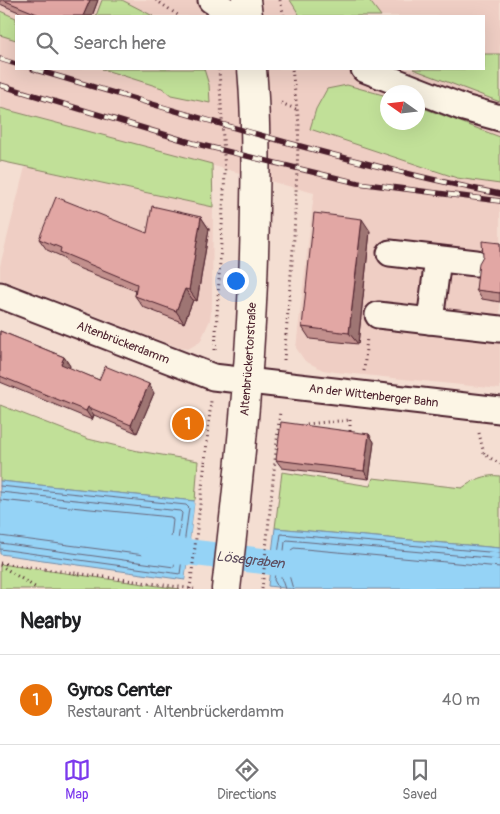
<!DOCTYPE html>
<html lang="en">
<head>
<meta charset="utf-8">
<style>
	:root { --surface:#fff; --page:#f2f2f2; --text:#202124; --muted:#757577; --line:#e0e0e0; --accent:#7c3aed }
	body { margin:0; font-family:Pangolin,sans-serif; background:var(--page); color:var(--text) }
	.compass { position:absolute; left:380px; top:85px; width:45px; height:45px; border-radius:50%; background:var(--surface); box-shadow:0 5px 20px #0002; rotate:284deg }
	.you { position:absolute; left:235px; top:280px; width:18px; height:18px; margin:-12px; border:4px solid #fff; border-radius:50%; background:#1a73e8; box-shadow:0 0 0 8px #1a73e833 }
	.badge { display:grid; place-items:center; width:32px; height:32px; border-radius:50%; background:var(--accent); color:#fff; font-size:16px; font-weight:700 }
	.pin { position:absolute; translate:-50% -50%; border:2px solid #fff; box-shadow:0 1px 5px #0006 }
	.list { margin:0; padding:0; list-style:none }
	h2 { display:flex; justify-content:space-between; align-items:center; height:65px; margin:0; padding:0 20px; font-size:21px }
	h2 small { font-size:16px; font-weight:400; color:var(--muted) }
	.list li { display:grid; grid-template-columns:32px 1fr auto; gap:15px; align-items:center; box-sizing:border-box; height:90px; padding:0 20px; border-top:1px solid var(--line) }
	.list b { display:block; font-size:19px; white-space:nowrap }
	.list p { margin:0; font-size:16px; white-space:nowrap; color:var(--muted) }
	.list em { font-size:16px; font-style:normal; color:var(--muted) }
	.icon { flex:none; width:28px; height:28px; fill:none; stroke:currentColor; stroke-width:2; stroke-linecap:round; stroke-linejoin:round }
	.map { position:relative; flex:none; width:500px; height:589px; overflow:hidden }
	.search { position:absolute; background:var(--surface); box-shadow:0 5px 20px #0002; left:15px; right:15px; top:15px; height:55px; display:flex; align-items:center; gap:12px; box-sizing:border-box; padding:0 18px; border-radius:0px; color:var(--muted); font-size:19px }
	.sheet { height:155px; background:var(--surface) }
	nav { display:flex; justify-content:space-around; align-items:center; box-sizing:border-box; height:70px; border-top:1px solid var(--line); background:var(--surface); font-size:14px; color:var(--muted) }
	nav a { display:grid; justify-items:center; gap:2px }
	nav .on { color:var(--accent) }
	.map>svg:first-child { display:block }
	.built { fill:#efcec4; fill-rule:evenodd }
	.green { fill:#c1e098; stroke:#868062 }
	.water { fill:#95d3f6; stroke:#778ba5 }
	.pier { fill:#f4ded2 }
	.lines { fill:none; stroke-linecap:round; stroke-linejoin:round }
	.shore { stroke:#68677c; stroke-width:1 }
	.canal { stroke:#95d3f6; stroke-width:26 }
	.minor-casing { stroke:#4a1f2b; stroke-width:29 }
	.major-casing { stroke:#4a1f2b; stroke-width:31 }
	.path { stroke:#4a1f2b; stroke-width:3; stroke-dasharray:1 4; stroke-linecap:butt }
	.minor { stroke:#fcf5e5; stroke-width:25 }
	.major { stroke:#fcf5e5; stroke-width:28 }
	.rail-casing { stroke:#4a1f2b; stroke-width:5.5 }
	.rail { stroke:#fcf5e5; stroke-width:4; stroke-dasharray:11; stroke-linecap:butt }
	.path-bridge { stroke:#4a1f2b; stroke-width:3; stroke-dasharray:1 4; stroke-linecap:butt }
	.wall { fill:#c2908d; stroke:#4a1f2b }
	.shaded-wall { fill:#9e7573; stroke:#4a1f2b }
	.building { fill:#e2a7a4; stroke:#4a1f2b }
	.labels { text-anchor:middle; stroke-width:5; stroke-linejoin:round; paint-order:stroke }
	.street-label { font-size:12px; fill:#4a1f2b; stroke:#fcf5e5 }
	.water-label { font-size:14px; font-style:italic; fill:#5d4c5e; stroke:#fcf5e5 }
</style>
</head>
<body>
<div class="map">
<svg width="500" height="589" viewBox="0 0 500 589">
	<rect width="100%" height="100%" fill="#f4ded2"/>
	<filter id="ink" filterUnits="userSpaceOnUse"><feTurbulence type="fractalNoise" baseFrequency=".02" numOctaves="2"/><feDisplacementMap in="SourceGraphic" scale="10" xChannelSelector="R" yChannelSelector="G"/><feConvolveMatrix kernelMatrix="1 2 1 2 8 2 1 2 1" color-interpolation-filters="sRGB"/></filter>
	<g filter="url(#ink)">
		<g class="built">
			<path d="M0,0H500V389L335,372L323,370L305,361L296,348L314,193L0,108ZM16,16H484V69H16ZM388,92H418V122H388Z"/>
			<polygon points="25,167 213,207 212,304 210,320 200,342 188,349 180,348 0,279 0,266"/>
		</g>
		<g class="green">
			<polygon points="102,0 122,0 153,16 96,16"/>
			<polygon points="290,0 369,0 381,16 300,16"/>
			<polygon points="0,11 16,18 16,40 0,35"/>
			<polygon points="484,54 500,54 500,102 413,69 484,69"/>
			<polygon points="102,69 204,69 209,85 210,103 171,95 162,88"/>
			<polygon points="347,85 387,96 388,122 418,122 418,106 500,137 500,184 457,178 310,129 316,109 327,89"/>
			<polygon points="0,108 212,164 213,207 0,161"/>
			<polygon points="0,405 88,439 138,451 198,461 195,501 0,481"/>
			<path d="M282,472L370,486L373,478L462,488C474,480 485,474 500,476V548L275,528Z"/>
			<polygon points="0,564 180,589 0,589"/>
		</g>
		<g class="water">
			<polygon points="0,481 195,501 185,580 0,554"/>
			<polygon points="275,528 500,548 500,589 293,589 268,586"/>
		</g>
		<polygon class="pier" points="195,499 197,501 188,580 185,582"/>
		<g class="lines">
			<g class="shore">
				<polyline points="0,486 186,505 189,508 180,574 0,549"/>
				<polyline points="0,492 180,511 182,513 174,567 0,543"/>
				<polyline points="0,500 171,517 173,520 169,556 167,558 0,536"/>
				<polyline points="279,589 274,580 281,534 500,553"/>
				<polyline points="285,589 281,577 285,542 287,540 500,559"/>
				<polyline points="293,589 289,575 291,550 294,548 500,567"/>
			</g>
			<path class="canal" id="s1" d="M153,548L305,566"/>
			<defs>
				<g id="minor">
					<polyline points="211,0 235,16"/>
					<polyline points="364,69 464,108 500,118"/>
					<polyline points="390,253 476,263"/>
					<path id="s2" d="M0,295L213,377L500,410"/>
					<polyline points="378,315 500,329"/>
					<polyline points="430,321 438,259"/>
				</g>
				<g id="major">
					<polyline points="246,0 248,16"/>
					<path id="s3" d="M226,589C241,461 254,334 255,205C256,159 256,114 252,69"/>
				</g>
			</defs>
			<use href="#minor" class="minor-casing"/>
			<use href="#major" class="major-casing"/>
			<g class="path">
				<polyline points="156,0 179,16"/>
				<polyline points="280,0 284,16"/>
				<polyline points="281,103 298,110"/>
				<polyline points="215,350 225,173 219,69"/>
				<polyline points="284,360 294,237 299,124 292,69"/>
				<polyline points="364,371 367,337"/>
				<polyline points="350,420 350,434"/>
				<polyline points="307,428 306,424 350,420"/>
				<polyline points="479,433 484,454 500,464"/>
				<polyline points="205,462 211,401"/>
				<polyline points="0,563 194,589"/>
				<polyline points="0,565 38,589"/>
				<polyline points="262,589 280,411"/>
			</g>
			<use href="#minor" class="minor"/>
			<use href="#major" class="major"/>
			<defs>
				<g id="rail">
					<polyline points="0,59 16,64"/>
					<path d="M33,69C187,114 342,162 500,194"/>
					<polyline points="0,85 193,143 358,183 500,201"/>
				</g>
			</defs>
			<use href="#rail" class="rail-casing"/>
			<use href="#rail" class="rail"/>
			<polyline class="path-bridge" points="190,589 205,462"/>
		</g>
		<g class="wall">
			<polygon points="0,0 98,0 92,16 28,16 0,4"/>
			<polygon points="201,217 209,229 197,301 193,300 184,323 143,307 135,296 136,291 68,264 63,257 47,250 39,239 147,233"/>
			<polygon points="370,231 358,344 310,339 302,327"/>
			<polygon points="500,243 500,302 482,299 476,290"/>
			<polygon points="0,331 64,357 70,366 69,368 99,380 154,393 137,433 94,415 92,420 0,382"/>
			<polygon points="369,434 374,442 369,479 282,468 276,460"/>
		</g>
		<g class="shaded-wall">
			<polygon points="90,0 98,0 92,16 83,16"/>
			<polygon points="201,217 209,229 197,301 189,290"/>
			<polygon points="362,219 370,231 358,344 349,333"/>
			<polygon points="185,289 193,300 184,323 176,311"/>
			<polygon points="64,357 70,366 67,373 61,364"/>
			<polygon points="149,384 154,393 137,433 131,425"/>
			<polygon points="88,407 94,415 92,420 86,411"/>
			<polygon points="369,434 374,442 369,479 364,471"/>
		</g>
		<g class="building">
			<polygon points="3,0 90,0 83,16 42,16"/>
			<polygon points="56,197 147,233 152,206 201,217 189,290 185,289 176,311 135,296 137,284 60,252 61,248 39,239"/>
			<polygon points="314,213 362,219 349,333 302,327"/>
			<polygon points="482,241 500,243 500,293 476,290 479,263 483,256"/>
			<polygon points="0,331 64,357 61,364 99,380 105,366 149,384 131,425 88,407 86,411 0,376"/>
			<polygon points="281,422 369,434 364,471 276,460"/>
		</g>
	</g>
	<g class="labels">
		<g class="street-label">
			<text dy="4" stroke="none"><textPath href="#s2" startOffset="132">Altenbrückerdamm</textPath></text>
			<text dy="4" stroke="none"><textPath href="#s3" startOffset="231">Altenbrückertorstraße</textPath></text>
			<text dy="4" stroke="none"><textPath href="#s2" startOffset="390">An der Wittenberger Bahn</textPath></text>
		</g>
		<g class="water-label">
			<text dy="5" stroke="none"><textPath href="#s1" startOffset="98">Lösegraben</textPath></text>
		</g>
	</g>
</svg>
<svg class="compass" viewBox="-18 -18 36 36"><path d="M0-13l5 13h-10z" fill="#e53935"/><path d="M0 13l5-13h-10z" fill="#757577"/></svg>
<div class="you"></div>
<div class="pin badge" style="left:188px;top:424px;background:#e8710a">1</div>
<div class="search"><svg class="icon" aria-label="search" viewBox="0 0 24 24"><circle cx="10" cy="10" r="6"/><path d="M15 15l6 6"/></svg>Search here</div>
</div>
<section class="sheet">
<h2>Nearby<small></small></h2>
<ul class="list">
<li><span class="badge" style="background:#e8710a">1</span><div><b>Gyros Center</b><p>Restaurant · Altenbrückerdamm</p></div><em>40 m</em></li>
</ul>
</section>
<nav>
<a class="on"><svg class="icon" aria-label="map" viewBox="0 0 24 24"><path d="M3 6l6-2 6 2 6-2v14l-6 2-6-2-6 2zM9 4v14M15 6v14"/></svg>Map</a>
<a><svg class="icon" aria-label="directions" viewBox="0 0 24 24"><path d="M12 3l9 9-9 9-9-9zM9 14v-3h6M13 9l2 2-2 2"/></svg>Directions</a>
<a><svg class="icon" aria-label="saved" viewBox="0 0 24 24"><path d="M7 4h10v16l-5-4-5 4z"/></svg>Saved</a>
</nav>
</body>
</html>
